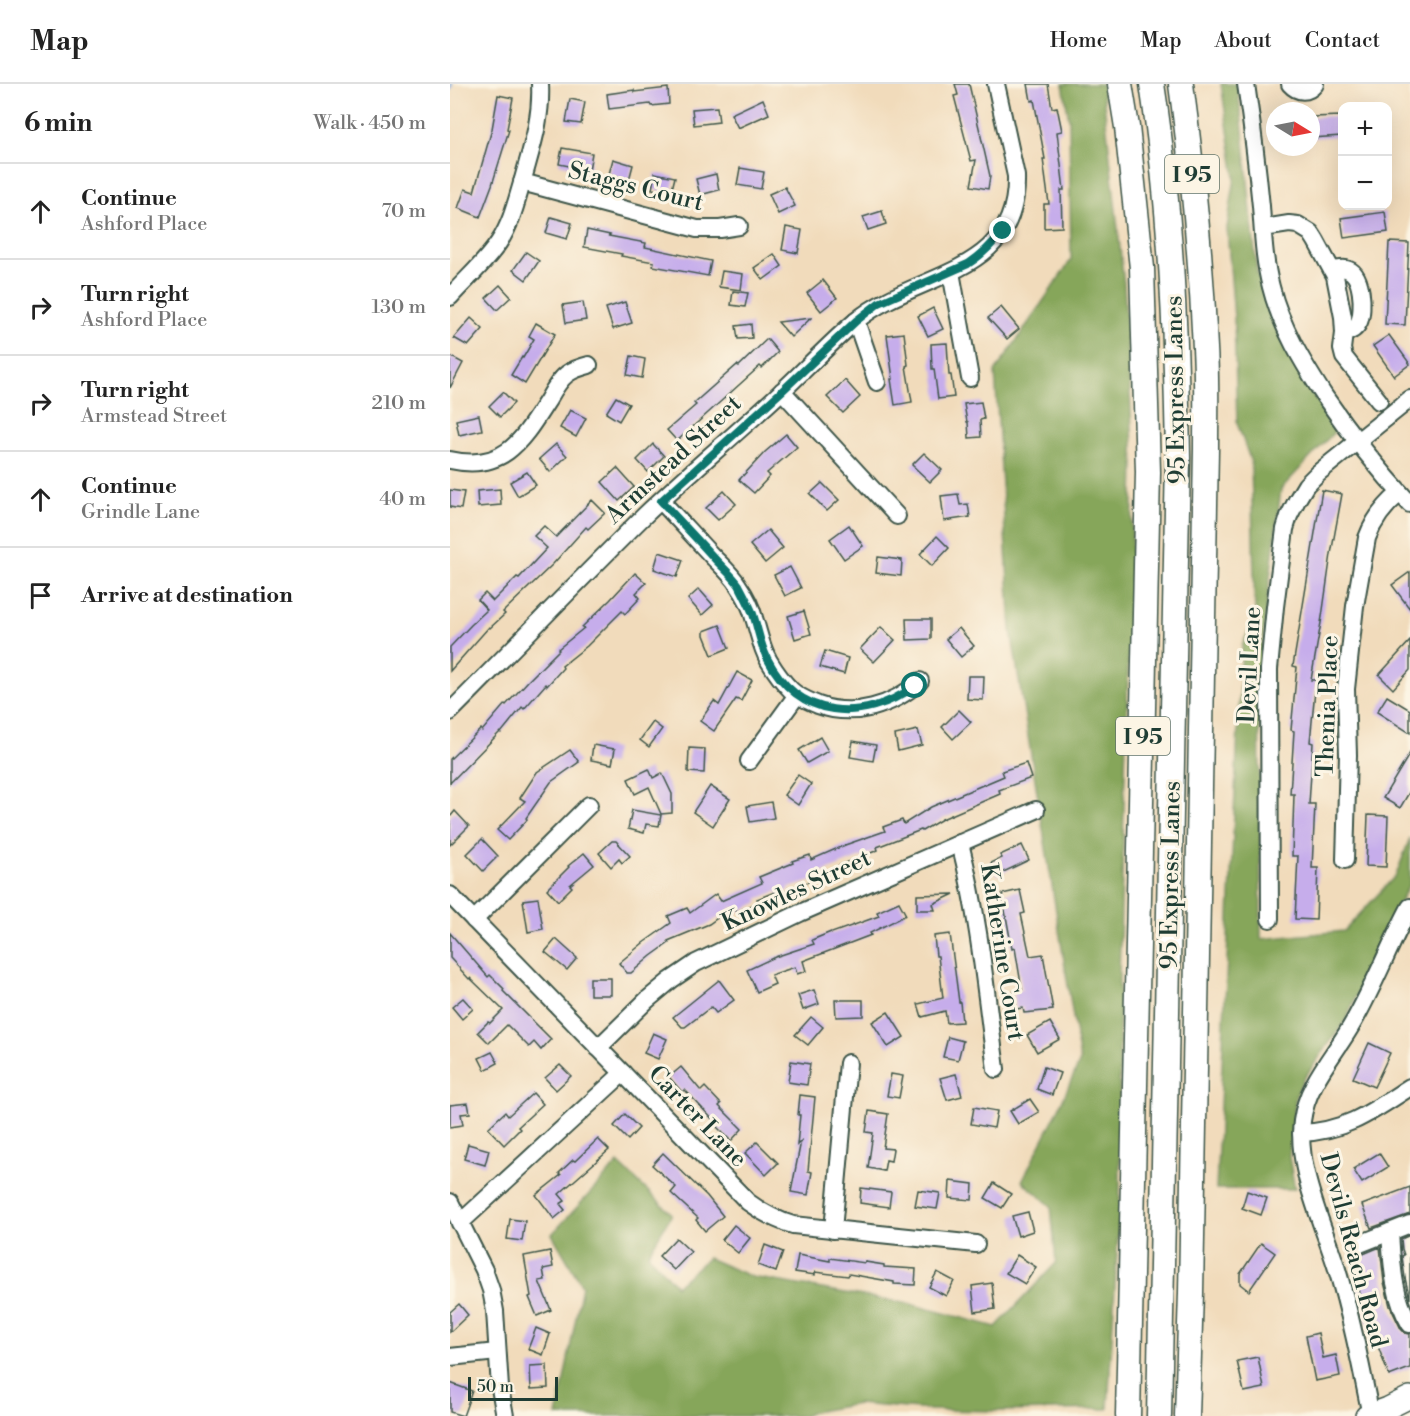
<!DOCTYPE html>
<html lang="en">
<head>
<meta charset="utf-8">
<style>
	:root { --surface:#fff; --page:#f6f6f6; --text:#222; --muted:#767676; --line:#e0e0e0 }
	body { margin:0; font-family:"Libre Bodoni",serif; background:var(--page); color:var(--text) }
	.controls { position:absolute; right:18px; top:18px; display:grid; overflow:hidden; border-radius:12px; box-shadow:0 6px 24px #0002 }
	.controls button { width:54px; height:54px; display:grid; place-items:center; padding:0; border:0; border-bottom:2px solid var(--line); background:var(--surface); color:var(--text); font:30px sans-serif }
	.compass { position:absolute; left:816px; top:18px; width:54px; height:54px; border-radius:50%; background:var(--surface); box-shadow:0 6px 24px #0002; rotate:100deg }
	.scale { position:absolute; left:18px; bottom:15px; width:90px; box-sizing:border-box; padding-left:6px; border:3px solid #1f3d34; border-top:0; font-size:16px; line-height:21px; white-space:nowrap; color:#1f3d34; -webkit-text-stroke:4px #fcf5e5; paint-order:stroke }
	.stop { position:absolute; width:18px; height:18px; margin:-14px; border:4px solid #0f766e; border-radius:50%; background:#fff }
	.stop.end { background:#0f766e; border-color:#fff; box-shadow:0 2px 6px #0008 }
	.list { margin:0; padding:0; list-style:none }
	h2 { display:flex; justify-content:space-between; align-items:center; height:78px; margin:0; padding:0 24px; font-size:26px }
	h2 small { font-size:20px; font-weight:400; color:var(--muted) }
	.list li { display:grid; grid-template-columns:39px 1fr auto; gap:18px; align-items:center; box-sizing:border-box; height:96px; padding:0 24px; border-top:2px solid var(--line) }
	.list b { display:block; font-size:22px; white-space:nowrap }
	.list p { margin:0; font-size:20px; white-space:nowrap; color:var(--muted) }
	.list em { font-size:20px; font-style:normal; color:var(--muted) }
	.icon { flex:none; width:33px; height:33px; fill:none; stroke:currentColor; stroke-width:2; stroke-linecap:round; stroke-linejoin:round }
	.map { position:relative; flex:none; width:960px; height:1332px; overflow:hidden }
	header { display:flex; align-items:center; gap:36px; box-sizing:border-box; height:84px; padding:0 30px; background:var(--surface); border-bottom:2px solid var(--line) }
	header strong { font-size:28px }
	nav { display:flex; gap:33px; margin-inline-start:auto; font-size:21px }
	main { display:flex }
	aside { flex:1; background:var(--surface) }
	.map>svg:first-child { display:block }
	.forest { fill:#86a65a; stroke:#527247; stroke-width:1.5 }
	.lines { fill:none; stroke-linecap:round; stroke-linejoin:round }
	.stream { stroke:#71a5de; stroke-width:4 }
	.building { fill:#c6adeb }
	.minor-casing { stroke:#3e5548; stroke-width:20 }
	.major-casing { stroke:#3e5548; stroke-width:24 }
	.highway-casing { stroke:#3e5548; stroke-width:27 }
	.minor { stroke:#fff; stroke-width:16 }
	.major { stroke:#fff; stroke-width:21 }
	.highway { stroke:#fff; stroke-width:24 }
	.route { stroke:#0f766e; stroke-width:8 }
	.labels { text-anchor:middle; stroke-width:6; stroke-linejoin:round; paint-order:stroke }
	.shield { fill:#fcf5e5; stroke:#617469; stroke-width:1.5 }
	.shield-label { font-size:22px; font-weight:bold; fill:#1f3d34 }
	.street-label { font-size:24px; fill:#1f3d34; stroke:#fcf5e5 }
</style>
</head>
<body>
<header>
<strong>Map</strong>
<nav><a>Home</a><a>Map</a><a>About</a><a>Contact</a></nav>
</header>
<main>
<aside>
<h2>6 min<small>Walk · 450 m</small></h2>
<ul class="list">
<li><svg class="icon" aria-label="ahead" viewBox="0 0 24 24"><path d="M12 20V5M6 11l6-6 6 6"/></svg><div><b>Continue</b><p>Ashford Place</p></div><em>70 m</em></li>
<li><svg class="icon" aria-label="right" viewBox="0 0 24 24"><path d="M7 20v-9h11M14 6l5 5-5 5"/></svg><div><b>Turn right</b><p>Ashford Place</p></div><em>130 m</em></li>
<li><svg class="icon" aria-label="right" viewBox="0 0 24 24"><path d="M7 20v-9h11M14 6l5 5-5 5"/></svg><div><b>Turn right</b><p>Armstead Street</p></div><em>210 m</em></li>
<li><svg class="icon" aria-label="ahead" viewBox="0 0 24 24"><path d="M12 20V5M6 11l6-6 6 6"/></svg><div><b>Continue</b><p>Grindle Lane</p></div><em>40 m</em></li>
<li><svg class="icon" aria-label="arrive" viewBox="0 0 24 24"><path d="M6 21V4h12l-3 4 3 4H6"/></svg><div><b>Arrive at destination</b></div></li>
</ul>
</aside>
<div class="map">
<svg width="960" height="1332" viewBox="0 0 960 1332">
	<rect width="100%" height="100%" fill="#fcf5e5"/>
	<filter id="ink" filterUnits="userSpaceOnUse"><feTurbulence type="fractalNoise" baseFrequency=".0167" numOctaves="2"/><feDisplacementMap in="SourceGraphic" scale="12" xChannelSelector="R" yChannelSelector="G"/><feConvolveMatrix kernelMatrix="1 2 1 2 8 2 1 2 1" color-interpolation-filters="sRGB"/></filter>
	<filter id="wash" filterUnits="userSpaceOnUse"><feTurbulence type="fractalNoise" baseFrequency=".008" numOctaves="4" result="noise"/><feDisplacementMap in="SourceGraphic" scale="24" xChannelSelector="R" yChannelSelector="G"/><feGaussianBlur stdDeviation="1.35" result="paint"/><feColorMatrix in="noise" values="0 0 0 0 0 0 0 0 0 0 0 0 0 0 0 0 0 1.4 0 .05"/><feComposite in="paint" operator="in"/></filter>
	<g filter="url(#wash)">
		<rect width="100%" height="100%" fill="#f1dbbb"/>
		<g class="forest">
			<polygon points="613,0 652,0 674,200 684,381 669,894 670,1114 658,1325 548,1327 482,1326 407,1320 363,1328 354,1332 107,1332 132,1202 102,1150 168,1079 222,1130 198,1170 226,1202 258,1174 302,1193 460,1220 546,1243 606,1179 601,1122 572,1097 607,1028 630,977 561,546 545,288 621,176 619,36"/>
			<polygon points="771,0 787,0 792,37 807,188 821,233 862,308 888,344 831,405 809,584 811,855 894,847 946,791 960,754 960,799 926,864 897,934 853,996 846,1012 839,1073 845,1105 766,1105 792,562 805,532 801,378 787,339 784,234 777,144 785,93"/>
		</g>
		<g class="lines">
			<polyline class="stream" points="0,5 1,0"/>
		</g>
		<g id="blocks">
			<g class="building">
				<polygon points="505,0 519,0 540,92 538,105 521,102 526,76 521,77 504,12 508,11"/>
				<polygon points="578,0 598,0 602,24 607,23 612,47 607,48 614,106 611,106 612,143 594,144 594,120 599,120 593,75 595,75 584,16 581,17"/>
				<polygon points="218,4 219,20 201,22 200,20 159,25 157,10 184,6 184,8"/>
				<polygon points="48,11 63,14 57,45 59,46 42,101 30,133 8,124 15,105 24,108 42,45"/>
				<polygon points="120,15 135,18 131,40 116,38"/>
				<polygon points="313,15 319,30 288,44 281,30"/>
				<polygon points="267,23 269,38 244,41 242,25"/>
				<polygon points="892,32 892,52 861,54 861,33"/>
				<polygon points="112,64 142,69 139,86 109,80"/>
				<polygon points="163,75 183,81 179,96 159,90"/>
				<polygon points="290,84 314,88 311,105 287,101"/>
				<polygon points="205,89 225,93 221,109 202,105"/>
				<polygon points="266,90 269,106 250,111 246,95"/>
				<polygon points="335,103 345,122 328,130 319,110"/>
				<polygon points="432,127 436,140 418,146 413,133"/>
				<polygon points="935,128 938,148 894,154 891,134"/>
				<polygon points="101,133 122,139 117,155 96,149"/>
				<polygon points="336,143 352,146 348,169 332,166"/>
				<polygon points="137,146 160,151 159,152 196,159 195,163 261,177 258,192 203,182 204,178 171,172 172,170 134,163"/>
				<polygon points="939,158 959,159 955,241 935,240"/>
				<polygon points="76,168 89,177 76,196 63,186"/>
				<polygon points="324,170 332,182 313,196 304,184"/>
				<polygon points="272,187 293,190 291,206 269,203"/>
				<polygon points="373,196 387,214 371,227 357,209"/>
				<polygon points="50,201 61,213 47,226 36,214"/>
				<polygon points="283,207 298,209 295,223 281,221"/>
				<polygon points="133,218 136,236 116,239 113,221"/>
				<polygon points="175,218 182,239 163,245 156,224"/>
				<polygon points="551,223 569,245 557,255 538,234"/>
				<polygon points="483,224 493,245 478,252 468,232"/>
				<polygon points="21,234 33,245 18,262 4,254"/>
				<polygon points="361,234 341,253 328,238"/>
				<polygon points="86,239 105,250 75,300 61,291 72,273 73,274 84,255 79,252"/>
				<polygon points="301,240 302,254 288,255 286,242"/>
				<polygon points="454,249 458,281 456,282 462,318 445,321 441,295 443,295 437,251"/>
				<polygon points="939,251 960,280 944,292 923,262"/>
				<polygon points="317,255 328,268 312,284 310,282 227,357 217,346 246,321 244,319 287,281 289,282"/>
				<polygon points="497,259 499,291 501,291 504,313 488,315 484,285 482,285 481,260"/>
				<polygon points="0,272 13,279 0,304"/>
				<polygon points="181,272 195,275 192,294 177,291"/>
				<polygon points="395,296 410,313 393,329 377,313"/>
				<polygon points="53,308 64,319 50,333 39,322"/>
				<polygon points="166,313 179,320 169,337 156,329"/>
				<polygon points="531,318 534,335 530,336 531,353 519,354 518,338 517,338 514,320"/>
				<polygon points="120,326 136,334 126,353 110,344"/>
				<polygon points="29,331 32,346 9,351 6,336"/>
				<polygon points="336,350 347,363 317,389 320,392 304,409 289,396 315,368"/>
				<polygon points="106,360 117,372 100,388 89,375"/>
				<polygon points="203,360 214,372 198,388 187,376"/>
				<polygon points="474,369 492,386 480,398 462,381"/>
				<polygon points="167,384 184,403 169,417 152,398"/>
				<polygon points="77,388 86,401 68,412 60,398"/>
				<polygon points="372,399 389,416 377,427 360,410"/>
				<polygon points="50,405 51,421 28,423 27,407"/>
				<polygon points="0,406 14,408 11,425 0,423"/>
				<polygon points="872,406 892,410 881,470 872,533 861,596 866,596 860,658 863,659 859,720 865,720 862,784 868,784 866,836 845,835 848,772 842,772 844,710 840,710 844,647 841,646 847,583 843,582"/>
				<polygon points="274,407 286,420 268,436 256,424"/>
				<polygon points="508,410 510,421 518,420 520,433 494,437 491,412"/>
				<polygon points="142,416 155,429 138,445 136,443 103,480 53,528 55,530 40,544 39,543 0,587 0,563 21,541 37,526 28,516 35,509 43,517 67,493 69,494 97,464 84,452 94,442 106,453"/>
				<polygon points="399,441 413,462 394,475 380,455"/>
				<polygon points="318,446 333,464 315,479 300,461"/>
				<polygon points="487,452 499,464 482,482 470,470"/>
				<polygon points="209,468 233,476 227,493 204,485"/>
				<polygon points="428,473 452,476 451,492 426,489"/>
				<polygon points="340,483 351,504 335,512 324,491"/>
				<polygon points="960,488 960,525 942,501"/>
				<polygon points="185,489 196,499 186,509 190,514 175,530 172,527 137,562 112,582 113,584 97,602 96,600 74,625 72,623 51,649 50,648 0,699 0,675 31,645 32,647 55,620 56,621 78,597 109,566 108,565 134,544 132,543 160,516"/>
				<polygon points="249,505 263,521 252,531 238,515"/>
				<polygon points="354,527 361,550 345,555 338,532"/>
				<polygon points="456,535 481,535 481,555 457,556"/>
				<polygon points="270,541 279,564 262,571 254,551 254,547"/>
				<polygon points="431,543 445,556 424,578 410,565"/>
				<polygon points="509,544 524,562 511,573 496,555"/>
				<polygon points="960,557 960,586 943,605 929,591"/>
				<polygon points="375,567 398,574 394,590 370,583"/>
				<polygon points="287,588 302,596 291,617 286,615 264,647 250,637 264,617 269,621"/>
				<polygon points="518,592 534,592 533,616 517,615"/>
				<polygon points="937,612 960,626 960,649 927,628"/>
				<polygon points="509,626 521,638 503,655 492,643"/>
				<polygon points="203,638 212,645 199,663 190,656"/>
				<polygon points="468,646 472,661 448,667 445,651"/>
				<polygon points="370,653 378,667 357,679 349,666"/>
				<polygon points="403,657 426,661 423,677 400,673"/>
				<polygon points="143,661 165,665 162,680 141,676"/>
				<polygon points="239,664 255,665 254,689 238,688"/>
				<polygon points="120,666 129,678 101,698 76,734 77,736 58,756 47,746 75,717 70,714 87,688"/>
				<polygon points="960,669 960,707 950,724 933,714"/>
				<polygon points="576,679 581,694 549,706 550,710 492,735 472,747 471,746 427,763 428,766 366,791 368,795 339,804 339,806 329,811 327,807 307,815 309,818 287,828 284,822 259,840 218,857 219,859 201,872 181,889 177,889 169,879 193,859 221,839 218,832 237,824 240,829 266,810 271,817 312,799 309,793 343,779 342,777 360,771 361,776 395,761 435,747 433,743 452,736 454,740 481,723 554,692 552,687"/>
				<polygon points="199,685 203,694 212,689 222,710 222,729 211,730 199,703 185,710 178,695"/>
				<polygon points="348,691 361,700 348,721 334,711"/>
				<polygon points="260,702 280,715 263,742 243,728"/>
				<polygon points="321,718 324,734 300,738 297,722"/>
				<polygon points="182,726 211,731 209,742 196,740 194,749 178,745"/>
				<polygon points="5,727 19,742 0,761 0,733"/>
				<polygon points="918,731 938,732 936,783 916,782"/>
				<polygon points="32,755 48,772 33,787 17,770"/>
				<polygon points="162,757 166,757 180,772 172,779 169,775 161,783 149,769"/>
				<polygon points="572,761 579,776 547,791 541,779 552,774 550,771"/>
				<polygon points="134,769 144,781 120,801 122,803 108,817 97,805 119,783 118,782"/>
				<polygon points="570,806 575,829 571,830 580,872 593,870 603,926 574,929 573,924 566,925 564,907 572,906 565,864 562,865 552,810"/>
				<polygon points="504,810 483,820 485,826 467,826 467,811"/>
				<polygon points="88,814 93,845 78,848 73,816"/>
				<polygon points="449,818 456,831 420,849 421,851 353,877 356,887 347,890 345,883 321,891 325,900 307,908 297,886 325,873 364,860 362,856 381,848 382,849 429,832 427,828"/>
				<polygon points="0,849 38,893 40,891 54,905 53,907 101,955 91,966 84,958 79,963 57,941 39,959 28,948 38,938 40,939 53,926 20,894 19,895 0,874"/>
				<polygon points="500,850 509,918 510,918 512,938 497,939 495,927 472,933 468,920 493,914 488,872 486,872 484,852"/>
				<polygon points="106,855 127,874 117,886 95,868"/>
				<rect x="140" y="894" width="21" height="17"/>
				<polygon points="269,896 284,916 266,929 261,923 235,943 232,943 223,933"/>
				<polygon points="364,906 369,920 353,926 348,911"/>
				<polygon points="13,914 23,925 12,935 2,923"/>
				<polygon points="385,916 413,916 413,932 386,933"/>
				<polygon points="438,928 454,953 438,963 422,938"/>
				<polygon points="361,933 373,943 358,961 345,951"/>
				<polygon points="600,938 610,955 587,968 577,951"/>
				<polygon points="203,949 217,955 208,975 194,969"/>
				<polygon points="498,953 513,957 508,976 493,973"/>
				<polygon points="919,959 940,969 924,1003 903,994"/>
				<polygon points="42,968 48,979 35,986 29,974"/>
				<polygon points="341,977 360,980 357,1001 338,998"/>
				<polygon points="110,981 121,992 106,1006 95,994"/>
				<polygon points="231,983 251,1007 255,1003 271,1020 269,1022 292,1045 281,1057 265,1041 267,1040 235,1006 232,1008 219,993"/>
				<polygon points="594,983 610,989 602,1011 587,1005"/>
				<polygon points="441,990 453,992 449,1014 437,1012"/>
				<polygon points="506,990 512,1012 497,1016 490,994"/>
				<polygon points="83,1009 93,1020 68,1043 70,1045 54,1061 38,1044 55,1028 58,1032"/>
				<polygon points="350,1011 365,1013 358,1087 362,1088 358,1111 341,1108 351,1057 347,1061 350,1031 348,1031"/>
				<polygon points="580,1015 589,1028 568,1040 560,1027"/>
				<polygon points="18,1019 20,1029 11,1030 13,1041 0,1043 0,1021"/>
				<polygon points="524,1023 547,1027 544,1044 521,1040"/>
				<polygon points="419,1027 438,1030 433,1064 443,1065 441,1077 436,1076 434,1087 418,1084 423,1049 416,1048"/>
				<polygon points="175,1030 189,1044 178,1056 164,1042"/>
				<polygon points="148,1055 159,1066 109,1110 115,1117 110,1120 115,1126 104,1135 86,1111 111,1091 109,1089 123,1076 125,1077"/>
				<polygon points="307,1058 328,1079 316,1091 295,1069"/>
				<polygon points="18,1060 39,1066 35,1081 14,1075"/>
				<polygon points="213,1069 257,1112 273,1132 255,1147 246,1136 248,1134 221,1109 226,1103 202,1081"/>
				<polygon points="929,1069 938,1083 912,1099 903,1085"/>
				<polygon points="500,1097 523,1100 522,1116 499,1114"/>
				<polygon points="544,1099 561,1110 552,1124 535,1114"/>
				<polygon points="960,1103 960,1130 921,1144 912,1121"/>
				<polygon points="411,1104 441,1108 439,1123 410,1119"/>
				<polygon points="468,1106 490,1109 487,1125 465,1122"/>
				<polygon points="797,1107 817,1114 811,1131 792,1124"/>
				<polygon points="578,1128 583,1147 568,1152 562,1132"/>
				<polygon points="60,1135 75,1137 72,1157 57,1155"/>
				<polygon points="284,1141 300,1154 288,1169 272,1156"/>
				<polygon points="960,1151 960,1215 955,1194 952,1172 954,1171 952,1165 951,1155"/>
				<polygon points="226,1154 241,1168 224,1186 209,1172"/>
				<polygon points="811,1159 825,1169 799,1207 790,1200 790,1190"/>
				<polygon points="315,1161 333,1168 326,1188 308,1181"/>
				<polygon points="930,1163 934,1198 940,1222 951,1245 955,1249 960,1250 960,1284 939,1292 925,1254 923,1255 914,1228 915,1228 909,1210 904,1187 910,1185 905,1171 911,1171"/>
				<polygon points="100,1167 103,1183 93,1185 95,1196 89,1197 101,1226 87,1232 79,1213 81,1212 74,1172"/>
				<polygon points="348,1171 380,1177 380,1174 415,1179 415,1178 434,1181 434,1183 466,1185 465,1201 444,1200 444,1198 399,1190 398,1192 365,1188 365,1191 345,1188"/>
				<polygon points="567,1171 586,1183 575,1200 556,1189"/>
				<polygon points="487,1188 504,1197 496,1212 479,1203"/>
				<polygon points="542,1199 545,1225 525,1228 522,1202"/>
				<polygon points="9,1220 18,1231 0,1248 0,1228"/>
				<polygon points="86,1244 100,1250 93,1271 78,1265"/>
				<polygon points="868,1249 873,1274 886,1271 890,1292 865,1297 856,1252"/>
				<polygon points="808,1273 814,1304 794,1308 787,1277"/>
				<polygon points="97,1281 98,1304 81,1305 80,1282"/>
				<polygon points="0,1299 22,1307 13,1332 0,1328"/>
			</g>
		</g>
	</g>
	<g filter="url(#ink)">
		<use href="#blocks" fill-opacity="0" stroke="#3e5548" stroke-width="1.5"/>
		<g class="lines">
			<defs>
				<g id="minor">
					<path d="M796,0C802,41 807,81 811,122C813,149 814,177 821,203C831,243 853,279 875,313C901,351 929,386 960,420"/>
					<path d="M840,0C848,9 858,9 865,0"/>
					<polyline points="72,98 247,145 270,145 289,142"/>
					<polyline points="813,144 839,140 848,141 861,149 866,157 885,192 893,233 894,249 892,265 894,273 929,317"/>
					<path d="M882,186C886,186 892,184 896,185C913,188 914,226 909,238C906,245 900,248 894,249"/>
					<polyline points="501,188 520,294"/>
					<path d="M0,213C16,195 36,178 49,158C61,140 66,119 72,99C81,65 92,36 90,0"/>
					<polyline points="406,237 427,298"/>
					<polyline points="332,307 447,432"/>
					<path d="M0,376C55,388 72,356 98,316C103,307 109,296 117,290C124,285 131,283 139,281"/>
					<path d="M211,417C229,436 246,455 264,474C272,482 282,491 288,501C295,511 301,522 304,534C309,549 311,563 319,577C325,587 332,597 341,606C348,613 359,617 368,621C404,634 443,622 470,597"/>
					<path d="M0,628C65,563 129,496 195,431C239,389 286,350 330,309C356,285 380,259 406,237C465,187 569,193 566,92L546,0"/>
					<polyline points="299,677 347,611"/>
					<path d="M510,759C529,833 536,910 546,985"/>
					<path d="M895,776L898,671L896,605L905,522L917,454C924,435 934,422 950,409"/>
					<path d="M0,811L298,1118C313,1129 326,1136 343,1141L526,1160"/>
					<polyline points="820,835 819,585 825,523 835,445 839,432 847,416 856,401 868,389 960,315"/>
					<polyline points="24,836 139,721"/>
					<polyline points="148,964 197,916 221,896 246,879 350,829 586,726"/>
					<path d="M851,1049C897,1047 923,1027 960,1003"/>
					<polyline points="0,1118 34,1186 41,1206 45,1227 50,1304 55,1332"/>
					<polyline points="10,1139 173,989"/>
					<polyline points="383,1146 398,979"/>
					<path d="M940,1148C942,1180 943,1212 960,1240"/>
					<polyline points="907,1161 960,1140"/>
					<polyline points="0,1273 47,1268"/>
					<path d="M921,1332C911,1282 901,1231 886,1182C872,1138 846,1083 852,1037C857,998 886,970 904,937C925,900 940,860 960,823"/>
				</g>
				<polyline id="major" points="916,1332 938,1324 960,1313"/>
				<g id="highway">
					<polyline points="670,0 677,43 692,184 698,388 678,1332"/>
					<path d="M702,0C721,124 726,249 728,374L709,1332"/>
					<path d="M731,0C743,88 751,176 755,264C757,298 756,332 756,365L741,1209L737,1332"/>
				</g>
			</defs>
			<use href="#minor" class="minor-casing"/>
			<use href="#major" class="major-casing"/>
			<use href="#highway" class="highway-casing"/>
			<use href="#minor" class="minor"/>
			<use href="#major" class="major"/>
			<use href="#highway" class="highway"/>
		</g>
	</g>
	<g class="lines" filter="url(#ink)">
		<path class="route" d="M465,602C412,640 348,635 317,574C310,559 308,545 303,530C299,520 294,511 289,501C282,491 272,483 264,474C247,455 229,436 211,417L332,307L406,237L429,219L518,180C532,171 542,161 553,147"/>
	</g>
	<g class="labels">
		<g class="shield">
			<rect x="715" y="71" width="54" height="38" rx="4.5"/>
			<rect x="666" y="633" width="54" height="38" rx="4.5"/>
		</g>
		<g class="shield-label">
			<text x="742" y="98">I 95</text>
			<text x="693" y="660">I 95</text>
		</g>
		<g class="street-label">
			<text transform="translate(186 102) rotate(14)" y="8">Staggs Court</text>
			<text transform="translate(725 306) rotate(-91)" y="8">95 Express Lanes</text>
			<text transform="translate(223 375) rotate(-43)" y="8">Armstead Street</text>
			<text transform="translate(799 581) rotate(-87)" y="8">Devil Lane</text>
			<text transform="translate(877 622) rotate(-88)" y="8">Thenia Place</text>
			<text transform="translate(720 791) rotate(-89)" y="8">95 Express Lanes</text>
			<text transform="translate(346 806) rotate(-25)" y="8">Knowles Street</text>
			<text transform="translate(553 868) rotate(81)" y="8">Katherine Court</text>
			<text transform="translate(248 1032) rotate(46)" y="8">Carter Lane</text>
			<text transform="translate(904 1166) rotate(75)" y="8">Devils Reach Road</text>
		</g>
	</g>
</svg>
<div class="controls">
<button>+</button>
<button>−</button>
</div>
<svg class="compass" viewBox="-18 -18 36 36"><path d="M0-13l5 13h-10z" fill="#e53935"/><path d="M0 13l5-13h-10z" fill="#767676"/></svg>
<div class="scale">50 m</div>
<div class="stop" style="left:465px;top:602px"></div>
<div class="stop end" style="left:553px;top:147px"></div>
</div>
</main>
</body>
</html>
